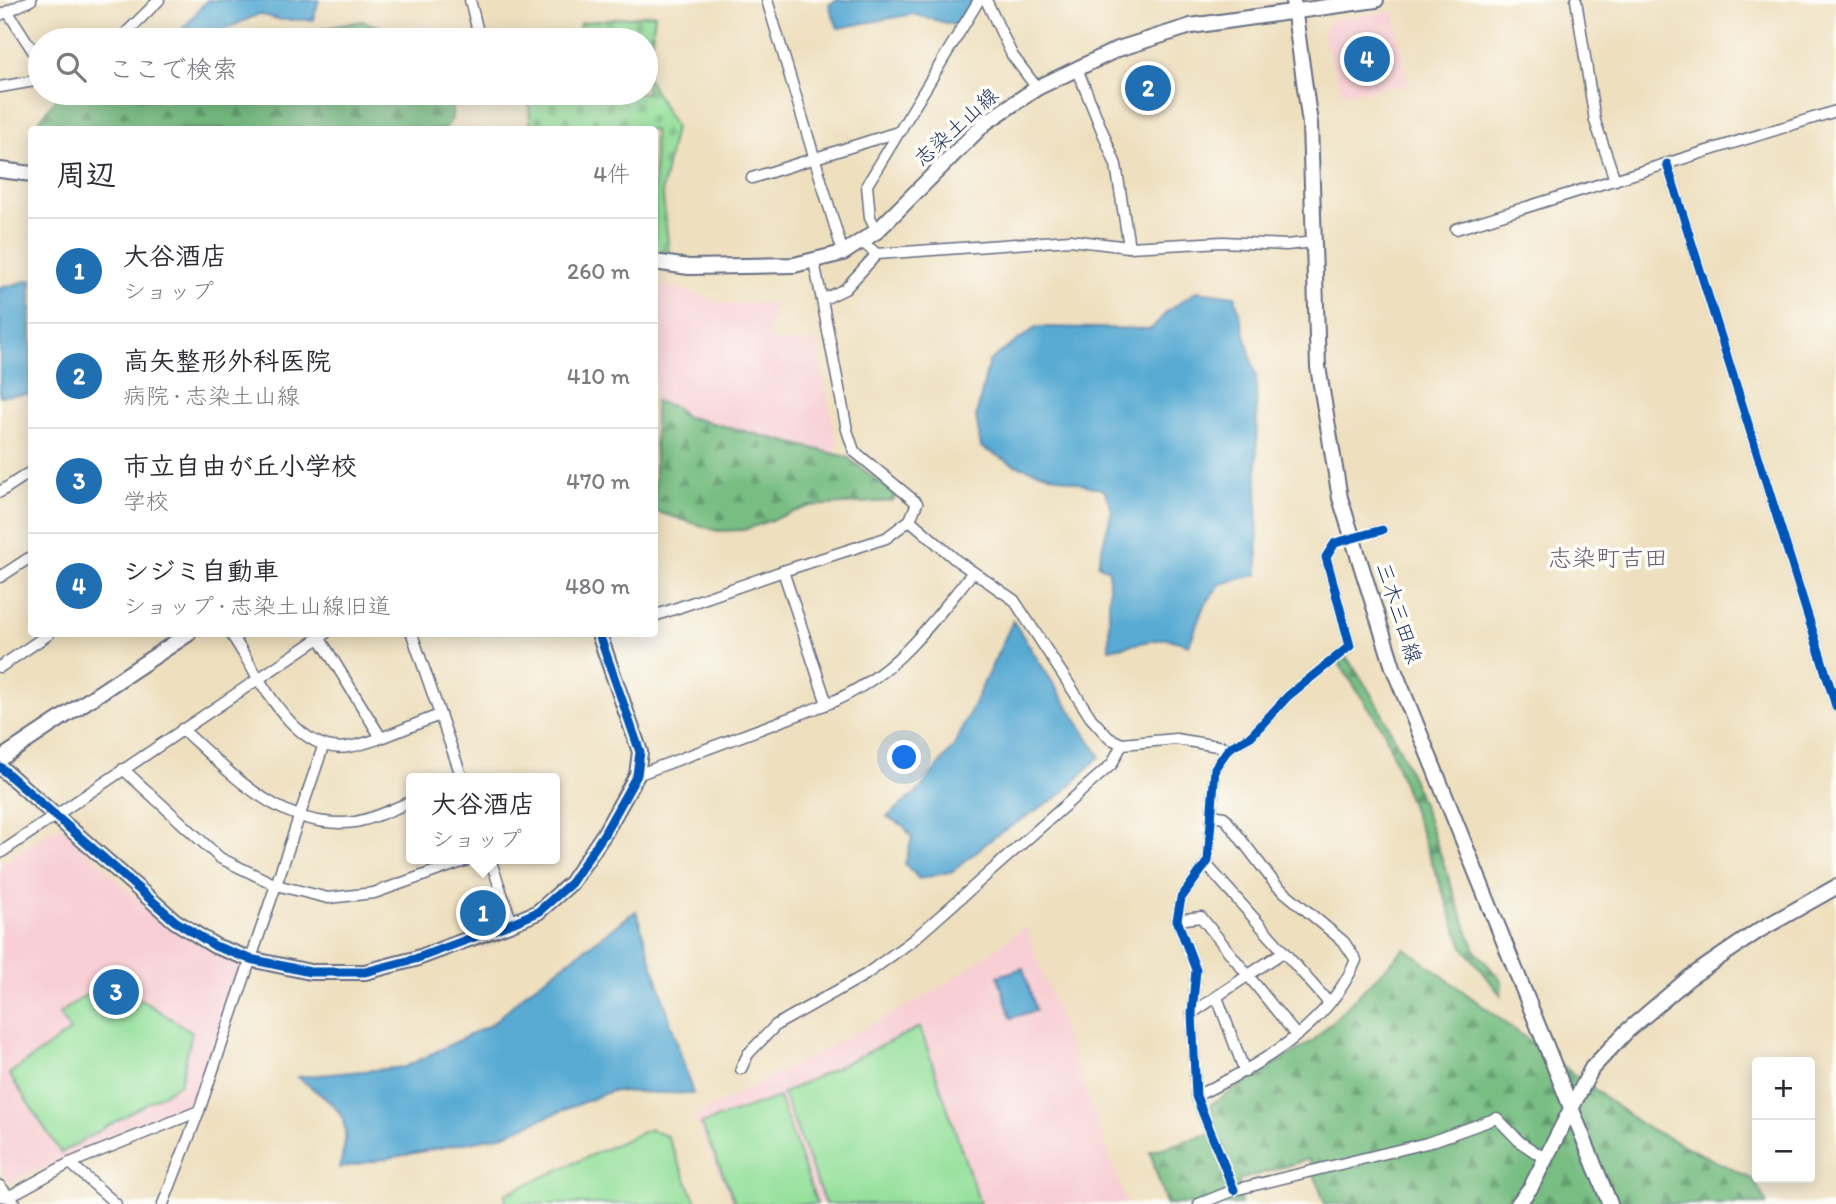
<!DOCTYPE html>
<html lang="ja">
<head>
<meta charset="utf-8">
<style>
	:root { --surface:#fff; --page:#f7f7f7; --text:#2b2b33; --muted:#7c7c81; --line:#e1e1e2; --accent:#1f6fb2 }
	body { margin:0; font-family:Itim,"Klee One",sans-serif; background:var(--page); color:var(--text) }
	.controls { position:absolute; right:21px; bottom:21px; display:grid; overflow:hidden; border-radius:7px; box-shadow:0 4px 18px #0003 }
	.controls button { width:63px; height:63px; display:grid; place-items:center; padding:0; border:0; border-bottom:2px solid var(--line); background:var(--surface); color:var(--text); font:35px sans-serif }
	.you { position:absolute; left:905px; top:758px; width:24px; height:24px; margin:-18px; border:5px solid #fff; border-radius:50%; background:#1a73e8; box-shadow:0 0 0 10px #1a73e833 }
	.badge { display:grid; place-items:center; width:46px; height:46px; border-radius:50%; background:var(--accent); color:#fff; font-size:23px; font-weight:700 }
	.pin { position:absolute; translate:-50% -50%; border:4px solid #fff; box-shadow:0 2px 7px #0006 }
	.popup { position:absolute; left:406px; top:773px; width:154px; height:91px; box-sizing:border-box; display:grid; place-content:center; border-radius:7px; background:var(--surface); filter:drop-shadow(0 2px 5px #0005); font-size:23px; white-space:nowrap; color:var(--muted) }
	.popup b { font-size:26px; color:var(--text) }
	.popup::after { content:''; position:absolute; left:50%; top:100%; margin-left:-14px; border:14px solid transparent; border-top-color:var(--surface) }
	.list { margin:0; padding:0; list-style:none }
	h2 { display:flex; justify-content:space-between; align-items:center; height:91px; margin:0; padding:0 28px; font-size:30px }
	h2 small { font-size:23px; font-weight:400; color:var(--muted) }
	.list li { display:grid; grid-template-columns:46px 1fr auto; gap:21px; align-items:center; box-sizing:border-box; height:105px; padding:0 28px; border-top:2px solid var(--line) }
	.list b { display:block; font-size:26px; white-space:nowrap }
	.list p { margin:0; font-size:23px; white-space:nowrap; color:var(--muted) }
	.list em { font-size:23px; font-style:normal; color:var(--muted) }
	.icon { flex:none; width:38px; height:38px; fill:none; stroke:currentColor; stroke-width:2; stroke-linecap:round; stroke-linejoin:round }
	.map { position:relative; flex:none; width:1836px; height:1204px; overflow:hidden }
	.search { position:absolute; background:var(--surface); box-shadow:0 4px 18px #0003; left:28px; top:28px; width:630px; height:77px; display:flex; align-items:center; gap:18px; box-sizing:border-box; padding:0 24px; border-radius:38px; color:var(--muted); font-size:26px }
	.panel { position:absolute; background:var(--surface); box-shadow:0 4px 18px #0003; left:28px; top:126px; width:630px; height:511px; border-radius:7px }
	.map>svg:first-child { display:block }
	.built { fill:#f7cfd4 }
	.forest { fill:url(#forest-firs); stroke:#4a7670; stroke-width:2 }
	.cemetery { fill:url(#cemetery-stones); stroke:#58887c; stroke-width:2 }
	.park { fill:#95e09b; stroke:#58887c; stroke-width:2 }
	.water { fill:#58aad3; stroke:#3a6c98; stroke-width:2 }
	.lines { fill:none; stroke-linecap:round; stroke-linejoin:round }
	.street-tunnel { stroke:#c4bcab; stroke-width:10; stroke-dasharray:10 5; stroke-linecap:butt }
	.street-casing { stroke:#656d80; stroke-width:13 }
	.secondary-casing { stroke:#656d80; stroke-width:18 }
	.primary-casing { stroke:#656d80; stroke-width:18 }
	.street { stroke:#fff; stroke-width:10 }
	.secondary { stroke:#fff; stroke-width:14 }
	.primary { stroke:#fff; stroke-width:14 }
	.cycleway-casing { stroke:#fdfcf7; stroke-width:13 }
	.cycleway { stroke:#0057b8; stroke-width:9 }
	.labels { text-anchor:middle; stroke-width:7; stroke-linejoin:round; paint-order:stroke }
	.street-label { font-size:21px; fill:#1b2f5e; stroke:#fdfcf7 }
	.quarter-label { font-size:24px; fill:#685b74; stroke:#fdfcf7 }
</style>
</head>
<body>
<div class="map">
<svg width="1836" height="1204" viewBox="0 0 1836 1204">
	<defs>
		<pattern id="forest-firs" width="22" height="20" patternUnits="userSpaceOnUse" patternTransform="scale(1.75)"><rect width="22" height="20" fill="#78be83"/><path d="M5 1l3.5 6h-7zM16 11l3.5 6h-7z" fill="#629b6e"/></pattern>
		<pattern id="cemetery-stones" width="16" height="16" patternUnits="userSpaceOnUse" patternTransform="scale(1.75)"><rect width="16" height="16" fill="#95e09b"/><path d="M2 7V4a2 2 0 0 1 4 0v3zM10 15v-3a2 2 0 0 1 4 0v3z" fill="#80c088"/></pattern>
	</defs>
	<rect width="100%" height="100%" fill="#fdfcf7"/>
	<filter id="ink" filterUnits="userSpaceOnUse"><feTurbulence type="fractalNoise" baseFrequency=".0143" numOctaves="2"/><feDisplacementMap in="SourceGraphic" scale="14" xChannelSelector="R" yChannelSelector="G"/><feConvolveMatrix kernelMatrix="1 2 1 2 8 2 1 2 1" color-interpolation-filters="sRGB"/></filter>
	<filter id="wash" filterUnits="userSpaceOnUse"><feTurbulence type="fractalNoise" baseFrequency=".00686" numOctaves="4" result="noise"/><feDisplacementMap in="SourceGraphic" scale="28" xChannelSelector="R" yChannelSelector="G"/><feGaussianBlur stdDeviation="1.57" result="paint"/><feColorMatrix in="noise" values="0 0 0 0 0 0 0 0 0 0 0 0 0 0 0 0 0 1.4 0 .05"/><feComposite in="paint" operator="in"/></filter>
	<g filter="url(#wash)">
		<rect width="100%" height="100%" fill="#eedfbe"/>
		<g class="built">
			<polygon points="1394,11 1408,85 1342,93 1322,33 1331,20"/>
			<polygon points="654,285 677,288 726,304 775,302 768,337 777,342 816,342 837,443 835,454 655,407"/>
			<polygon points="62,827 162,922 240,967 193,1101 10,1183 0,1169 0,865 50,831"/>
			<polygon points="1026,927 1127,1204 733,1204 694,1117 937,990"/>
		</g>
		<g class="forest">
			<polygon points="362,21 421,40 263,40"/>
			<polygon points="60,93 452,93 452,119 444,130 33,129"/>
			<polygon points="655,401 675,407 684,416 847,457 896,495 893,501 810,506 744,530 718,531 655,511"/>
			<path d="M1347,658C1406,737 1432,835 1466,927L1476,952L1502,981L1501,995L1463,947L1384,731L1339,663Z"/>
			<polygon points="1405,948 1642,1125 1754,1180 1767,1204 1325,1204 1309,1159 1239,1180 1241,1204 1166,1204 1150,1152 1215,1132 1211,1104 1314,1040"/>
		</g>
		<polygon class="cemetery" points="655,14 647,77 675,127 662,190 669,252 655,250 654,130 531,129 528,93 646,93 646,40 577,40 580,23"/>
		<g class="park">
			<polygon points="109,979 192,1032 180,1084 61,1153 9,1074 70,1031 59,1014"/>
			<polygon points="920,1027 980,1204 825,1204 783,1093"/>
			<polygon points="779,1097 817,1204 736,1204 701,1124"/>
			<polygon points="649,1129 667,1136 697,1204 506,1204 505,1194"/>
		</g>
		<g class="water">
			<polygon points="207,0 319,0 313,20 281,20 259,14 219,32 180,40 180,32"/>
			<polygon points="836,0 973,0 958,26 913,14 838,28 829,5"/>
			<polygon points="31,280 31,394 0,396 0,288"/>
			<polygon points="1197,291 1235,296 1256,377 1258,574 1220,584 1203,608 1189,645 1166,638 1109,649 1109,570 1098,564 1112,510 1104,490 1015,465 981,447 976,417 989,361 1037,327 1151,329 1169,310"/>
			<polygon points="1013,621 1100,756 1062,794 994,837 953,871 919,879 905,864 912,838 903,825 887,817 919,790 954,746"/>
			<path d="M636,911L693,1094L611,1091L500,1136L339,1168C356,1113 338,1109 298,1077L405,1067L492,1024L528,991Z"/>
			<polygon points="1023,968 1036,1010 1011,1018 998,976"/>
		</g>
	</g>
	<g filter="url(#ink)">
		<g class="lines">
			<polyline class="street-tunnel" points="1335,543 1374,532"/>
			<defs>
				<g id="street">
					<polyline points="470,0 480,40"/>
					<polyline points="767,0 843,253"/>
					<polyline points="986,0 1012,55 1037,88"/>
					<polyline points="1576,0 1595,121 1615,180"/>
					<polyline points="8,12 40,62"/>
					<polyline points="0,15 31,0"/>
					<polyline points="119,40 159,0"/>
					<polyline points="1077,69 1116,165 1129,247"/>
					<polyline points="0,87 40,80"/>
					<polyline points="1667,164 1836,706"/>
					<polyline points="752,178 901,131"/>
					<polyline points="1456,229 1836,111"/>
					<polyline points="877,231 870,218 867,185 979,0"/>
					<polyline points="877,254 1070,240 1129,247 1223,242 1286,245 1315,242"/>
					<polyline points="814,262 822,300"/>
					<polyline points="0,492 32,471"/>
					<polyline points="910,520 956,560 1014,600 1091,718 1109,738 1122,744 1176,739 1229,748"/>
					<polyline points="1374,532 1382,530"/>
					<polyline points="783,571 886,538 910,520 917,503 854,451 847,430 822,300 845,289 877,254 862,242"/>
					<polyline points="0,577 32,556"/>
					<path d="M231,634C257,672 293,756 348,747C378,742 411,725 440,715"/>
					<polyline points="412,634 462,778"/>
					<polyline points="319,637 380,736"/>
					<polyline points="0,667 49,634"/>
					<path d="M827,704C894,677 929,626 973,572"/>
					<path d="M182,729C232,774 282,831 355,822C374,819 394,808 411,802"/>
					<polyline points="123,769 220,858 276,885 328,898 374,893 470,859"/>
					<polyline points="637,775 827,704 783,571 654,616"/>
					<polyline points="0,853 325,634"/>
					<polyline points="490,859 512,923"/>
					<polyline points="1206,864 1329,1003"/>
					<polyline points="1177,920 1201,917 1296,1035"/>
					<polyline points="1217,997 1245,1072"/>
					<polyline points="1192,1013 1283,952"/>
					<polyline points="741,1069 748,1054 776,1025 865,975 913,940 1112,764 1122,744"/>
					<path d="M1196,1096C1258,1066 1328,1027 1356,960L1344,942L1276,885L1224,817L1212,815"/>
					<polyline points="70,1163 116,1204"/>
					<polyline points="0,1186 16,1204"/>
					<polyline points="1234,1190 1196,1096 1192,1013 1196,970 1177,920 1181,898 1208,861 1215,768 1229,748 1251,736 1288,696 1350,646 1326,557 1335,543"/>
					<polyline points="0,1196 8,1197 70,1163 199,1111"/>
					<polyline points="163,1204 199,1111 323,747"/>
					<polyline points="1199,1204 1234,1190 1427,1143 1497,1118 1520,1142 1544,1158"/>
				</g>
				<g id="secondary">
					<polyline points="0,170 32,174"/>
					<polyline points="654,262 689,267 794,265 843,253 877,231 985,123 1037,88 1118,49 1191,26 1376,0"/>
					<polyline points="0,759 188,634"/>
					<polyline points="0,767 175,921 215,946 250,959 310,972 365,972 415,959 512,923 538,912 571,883 604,834 637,775 640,752 599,634"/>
					<polyline points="1518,1204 1531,1187 1592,1068 1627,1031 1689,978 1758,931 1836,887"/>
				</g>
				<polyline id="primary" points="1293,0 1310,124 1318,367 1340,498 1393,667 1610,1204"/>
			</defs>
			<use href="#street" class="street-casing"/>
			<use href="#secondary" class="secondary-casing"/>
			<use href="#primary" class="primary-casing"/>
			<use href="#street" class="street"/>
			<use href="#secondary" class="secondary"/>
			<use href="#primary" class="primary"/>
			<defs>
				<g id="cycleway">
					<polyline points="1667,164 1836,706"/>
					<polyline points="0,767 175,921 215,946 250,959 310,972 365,972 415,959 512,923 538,912 571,883 604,834 637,775 640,752 599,634"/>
					<polyline points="1234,1190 1196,1096 1192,1013 1196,970 1177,920 1181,898 1208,861 1215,768 1229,748 1251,736 1288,696 1350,646 1326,557 1335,543 1382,530"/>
				</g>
			</defs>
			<use href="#cycleway" class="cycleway-casing"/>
			<use href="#cycleway" class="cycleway"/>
		</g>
	</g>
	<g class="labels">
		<g class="street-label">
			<text transform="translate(956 127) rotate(-42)" y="7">志染土山線</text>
			<text transform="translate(1399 613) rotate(72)" y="7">三木三田線</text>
		</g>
		<g class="quarter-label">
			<text x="1608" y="566">志染町吉田</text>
		</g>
	</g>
</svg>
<div class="controls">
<button>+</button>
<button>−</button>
</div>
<div class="you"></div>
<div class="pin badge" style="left:483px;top:913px">1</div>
<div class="popup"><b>大谷酒店</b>ショップ</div>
<div class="pin badge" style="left:1148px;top:88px">2</div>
<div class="pin badge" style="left:116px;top:992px">3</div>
<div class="pin badge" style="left:1367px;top:59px">4</div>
<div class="search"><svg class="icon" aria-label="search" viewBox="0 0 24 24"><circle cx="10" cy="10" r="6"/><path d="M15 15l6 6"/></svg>ここで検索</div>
<section class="panel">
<h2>周辺<small>4件</small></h2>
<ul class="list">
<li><span class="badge">1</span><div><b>大谷酒店</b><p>ショップ</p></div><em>260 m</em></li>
<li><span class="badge">2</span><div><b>高矢整形外科医院</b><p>病院 · 志染土山線</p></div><em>410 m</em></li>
<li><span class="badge">3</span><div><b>市立自由が丘小学校</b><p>学校</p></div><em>470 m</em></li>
<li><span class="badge">4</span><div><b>シジミ自動車</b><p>ショップ · 志染土山線旧道</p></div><em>480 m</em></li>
</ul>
</section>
</div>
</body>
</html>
